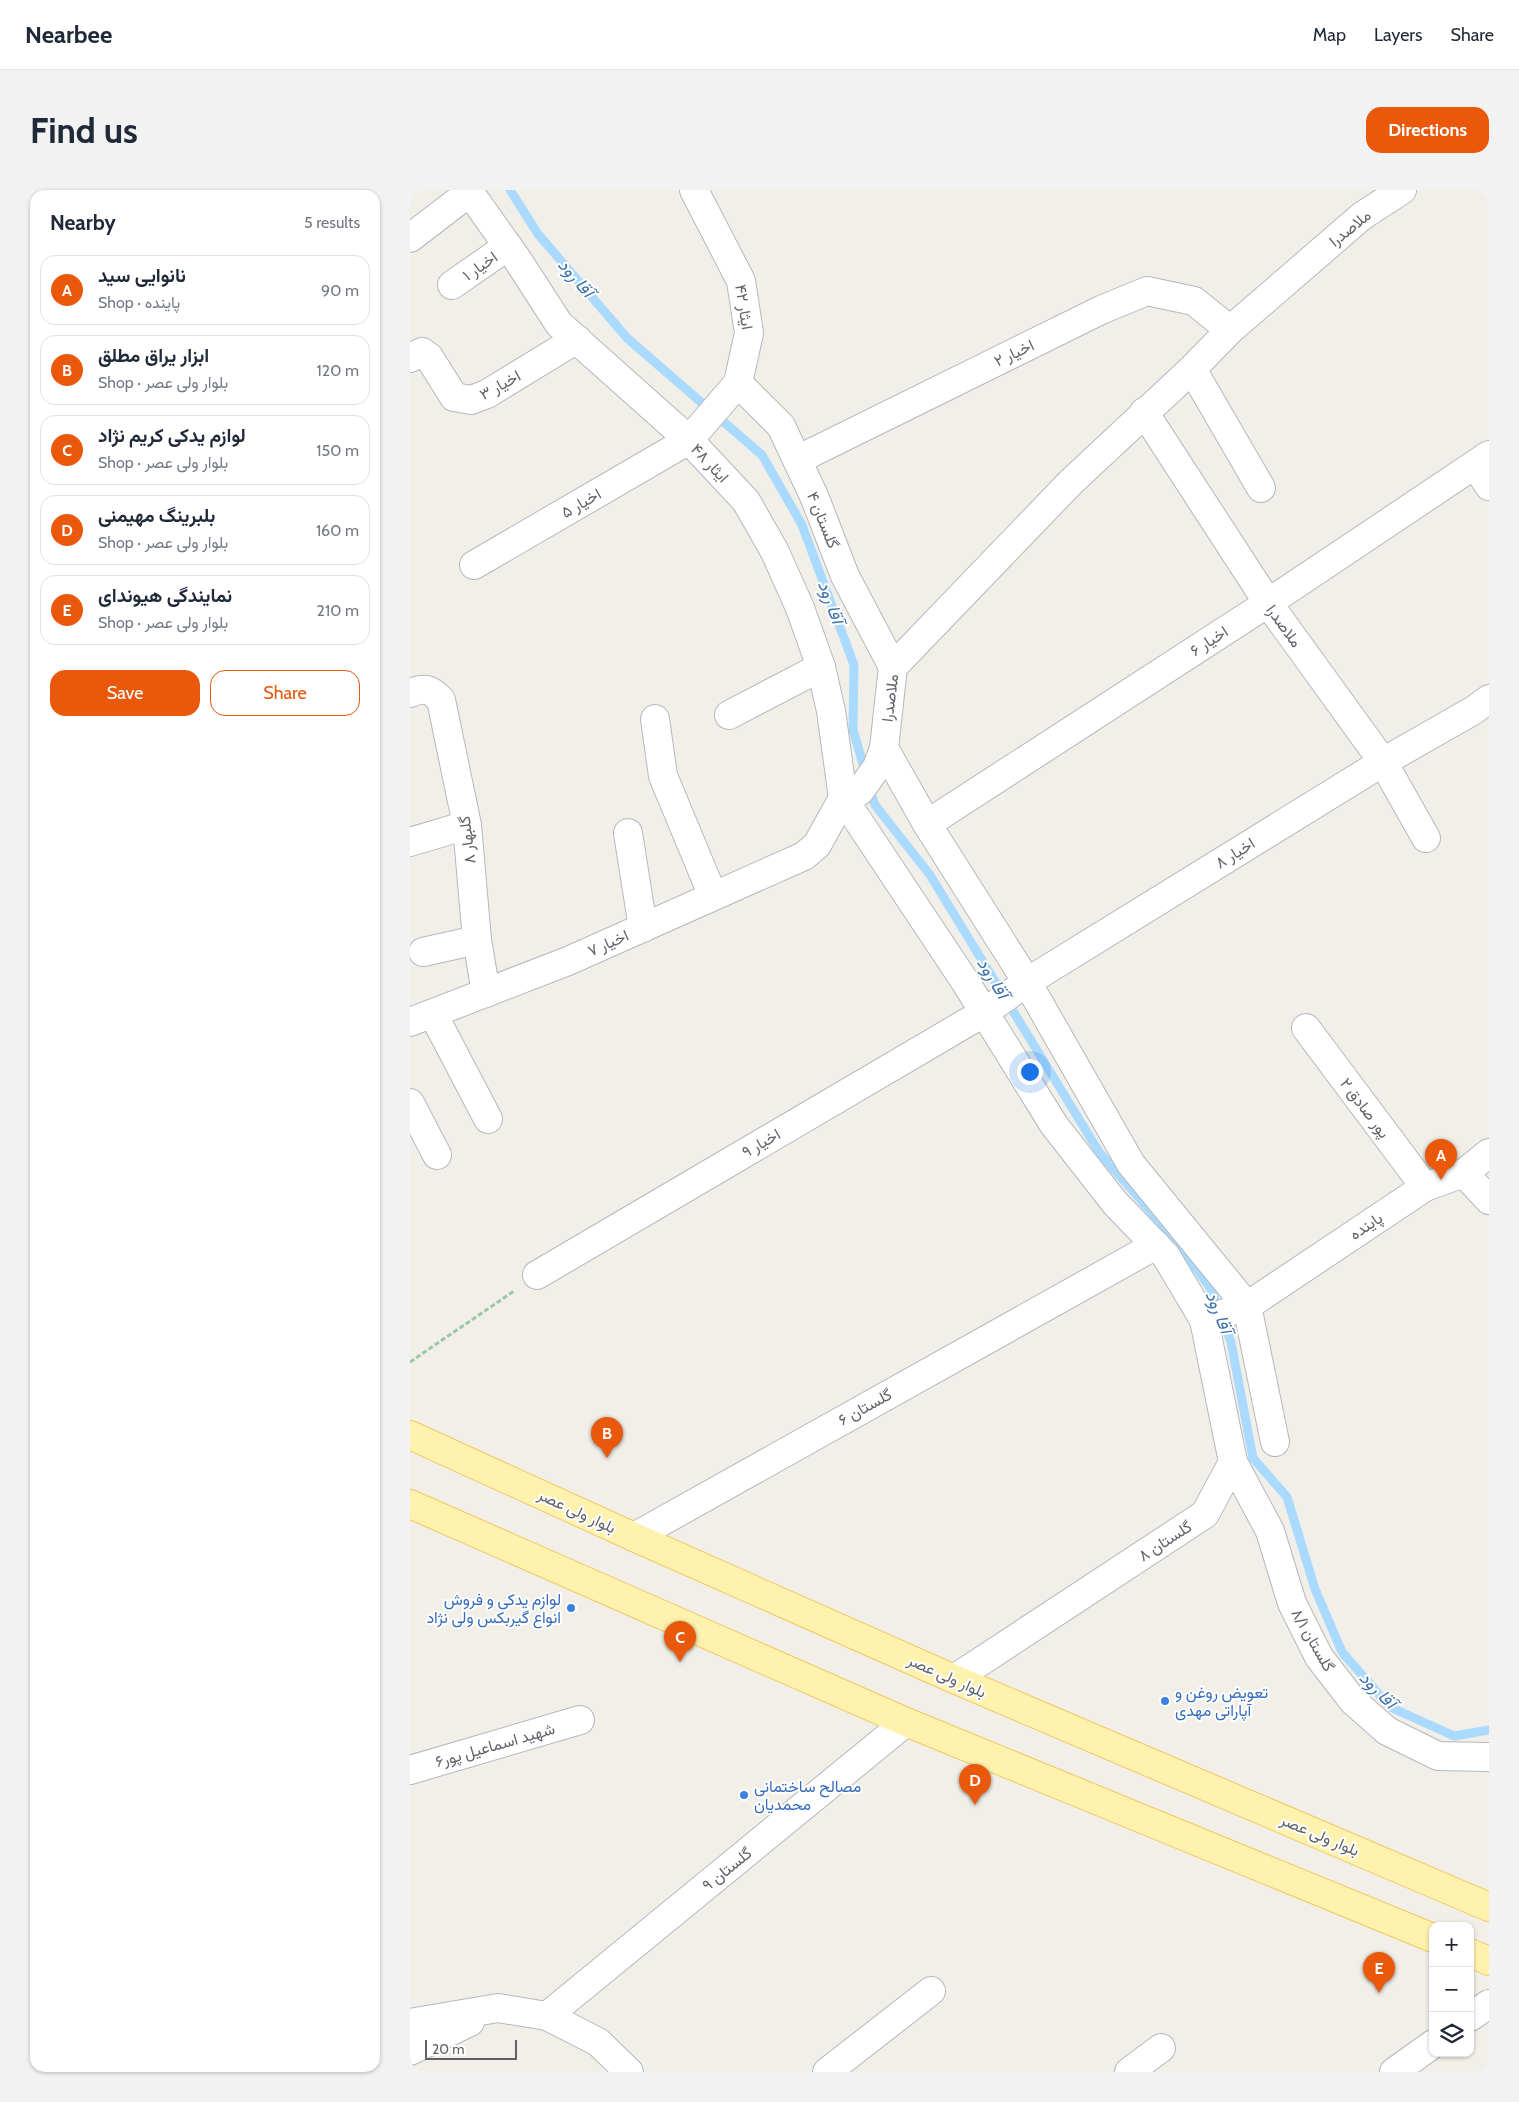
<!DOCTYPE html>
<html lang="en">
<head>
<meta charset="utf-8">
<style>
	body { margin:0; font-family:Cabin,Vazirmatn,sans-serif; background:#f2f2f3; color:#1f2937 }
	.controls { position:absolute; right:15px; bottom:15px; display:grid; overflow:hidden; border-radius:10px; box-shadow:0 1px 4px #0004 }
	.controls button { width:45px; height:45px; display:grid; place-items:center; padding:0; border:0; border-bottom:1px solid #e0e1e3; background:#fff; color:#1f2937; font:25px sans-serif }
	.scale { position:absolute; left:15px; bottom:12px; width:92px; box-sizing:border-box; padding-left:5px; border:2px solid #5f6368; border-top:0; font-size:14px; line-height:18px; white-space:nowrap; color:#5f6368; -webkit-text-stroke:4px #fff; paint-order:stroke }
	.you { position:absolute; left:619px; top:881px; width:18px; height:18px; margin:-12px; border:4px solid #fff; border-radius:50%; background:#1a73e8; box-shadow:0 0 0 8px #1a73e833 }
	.badge { display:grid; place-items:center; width:32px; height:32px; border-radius:50%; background:#ea580c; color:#fff; font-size:16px; font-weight:700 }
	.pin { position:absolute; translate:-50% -41px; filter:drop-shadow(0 1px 2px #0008) }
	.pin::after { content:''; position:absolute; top:26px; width:18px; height:15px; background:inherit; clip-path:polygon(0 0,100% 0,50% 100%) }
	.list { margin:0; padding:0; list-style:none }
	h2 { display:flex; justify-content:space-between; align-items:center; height:65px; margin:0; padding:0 20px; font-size:21px }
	h2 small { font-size:16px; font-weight:400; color:#747a83 }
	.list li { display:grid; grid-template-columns:32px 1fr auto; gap:15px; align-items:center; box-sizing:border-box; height:70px; margin:0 10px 10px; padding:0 10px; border:1px solid #e0e1e3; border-radius:15px }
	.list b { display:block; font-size:19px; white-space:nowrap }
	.list p { margin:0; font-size:16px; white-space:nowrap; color:#747a83 }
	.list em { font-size:16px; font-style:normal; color:#747a83 }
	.actions { display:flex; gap:10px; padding:15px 20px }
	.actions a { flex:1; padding:11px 0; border:1px solid #ea580c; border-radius:15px; text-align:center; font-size:18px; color:#ea580c }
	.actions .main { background:#ea580c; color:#fff }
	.icon { flex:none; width:28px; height:28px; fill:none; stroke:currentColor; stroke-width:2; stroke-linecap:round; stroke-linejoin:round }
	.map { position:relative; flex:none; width:1079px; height:1882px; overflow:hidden; border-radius:15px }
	header { display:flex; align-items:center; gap:30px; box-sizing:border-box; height:70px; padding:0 25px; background:#fff; border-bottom:1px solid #e0e1e3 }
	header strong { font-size:24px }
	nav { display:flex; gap:28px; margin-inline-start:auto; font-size:18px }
	.intro { display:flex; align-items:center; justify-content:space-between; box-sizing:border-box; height:120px; padding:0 30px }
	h1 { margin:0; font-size:35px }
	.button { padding:12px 22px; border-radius:15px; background:#ea580c; color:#fff; font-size:18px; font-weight:700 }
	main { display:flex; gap:30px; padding:0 30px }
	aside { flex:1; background:#fff; border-radius:15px; box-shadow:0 1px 4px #0004 }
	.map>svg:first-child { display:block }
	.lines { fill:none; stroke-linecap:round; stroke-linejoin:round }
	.stream { stroke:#aadaff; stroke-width:9 }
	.minor-casing { stroke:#b5b8bc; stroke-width:30 }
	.tertiary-casing { stroke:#b5b8bc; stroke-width:30 }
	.primary-casing { stroke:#f2c960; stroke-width:30 }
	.path { stroke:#9cc7a9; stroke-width:3; stroke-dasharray:5 2.5; stroke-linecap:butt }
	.minor { stroke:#fff; stroke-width:28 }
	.tertiary { stroke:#fff; stroke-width:28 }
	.primary { stroke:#fff2af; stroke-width:28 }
	.shop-dot { fill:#3f7fe0; stroke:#fff; stroke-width:2 }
	.labels { text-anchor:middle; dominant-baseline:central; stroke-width:4; stroke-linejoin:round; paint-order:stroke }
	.street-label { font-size:16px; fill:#5f6368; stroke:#fff }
	.shop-label { font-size:16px; fill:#366cbe; stroke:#fff; text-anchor:start }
	.water-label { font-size:18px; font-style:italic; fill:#4174aa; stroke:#fff }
</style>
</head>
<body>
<header>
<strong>Nearbee</strong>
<nav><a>Map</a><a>Layers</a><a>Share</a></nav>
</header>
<div class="intro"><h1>Find us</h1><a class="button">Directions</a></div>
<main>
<aside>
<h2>Nearby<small>5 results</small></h2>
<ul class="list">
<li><span class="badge">A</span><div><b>نانوایی سید</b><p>Shop · پاینده</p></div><em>90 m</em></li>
<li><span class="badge">B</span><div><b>ابزار یراق مطلق</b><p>Shop · بلوار ولی عصر</p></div><em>120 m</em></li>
<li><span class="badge">C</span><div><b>لوازم یدکی کریم نژاد</b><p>Shop · بلوار ولی عصر</p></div><em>150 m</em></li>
<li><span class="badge">D</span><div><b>بلبرینگ مهیمنی</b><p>Shop · بلوار ولی عصر</p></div><em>160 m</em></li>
<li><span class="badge">E</span><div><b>نمایندگی هیوندای</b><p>Shop · بلوار ولی عصر</p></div><em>210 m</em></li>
</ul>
<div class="actions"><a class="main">Save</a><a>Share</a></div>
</aside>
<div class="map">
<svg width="1079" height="1882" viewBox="0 0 1079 1882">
	<rect width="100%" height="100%" fill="#f1efe8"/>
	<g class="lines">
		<!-- stream -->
		<g class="stream">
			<polyline points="100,0 128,44 217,148 352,265 392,335 444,475 443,540 456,584"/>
			<polyline points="459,597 465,615 520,685 689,962 764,1048 801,1099 821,1152 843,1268 877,1307 905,1399 932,1462 980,1517 1044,1546 1079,1540"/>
		</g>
		<!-- minor casing -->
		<g class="minor-casing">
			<g id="minor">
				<polyline points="58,0 107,69 149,134 279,250 336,311 365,362 390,418 411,477 421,521 433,608 556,793 644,935 705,1013 756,1066 794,1130 823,1272 795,1324 544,1489"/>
				<polyline points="0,48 60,2"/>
				<polyline points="42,95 98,56"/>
				<polyline points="0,168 12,162 19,167 44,207 61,210 77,204 167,149"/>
				<polyline points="782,179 851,298"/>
				<polyline points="328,193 371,236 404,306 435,386 483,477"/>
				<polyline points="734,222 858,413 973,572 1016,648"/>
				<polyline points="387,270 691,120 737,101 784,111 820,140"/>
				<polyline points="1065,275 1079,296"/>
				<polyline points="64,375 279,250 328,193 339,143 331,91 284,0"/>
				<path d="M0 503C16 497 20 499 31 510L57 635 67 750 76 803"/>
				<polyline points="319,525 411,477"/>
				<polyline points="245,529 253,586 303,706"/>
				<polyline points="474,558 517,634 617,792 721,974 837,1116 865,1252"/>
				<polyline points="433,608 450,601 467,577 474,558 483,477 660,293 782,179 820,140 952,26 992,0"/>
				<polyline points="517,634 858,413 1079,265"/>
				<polyline points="218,643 233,738"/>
				<polyline points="0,652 57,635"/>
				<polyline points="13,762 67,750"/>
				<polyline points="23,824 78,929"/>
				<polyline points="0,832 158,771 394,666 407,655 433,608"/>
				<polyline points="896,838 1015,997"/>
				<polyline points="0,913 27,965"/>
				<polyline points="1054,983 1079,1010"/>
				<polyline points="127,1085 575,822 617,792 973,572 1064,520 1079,509"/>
				<polyline points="794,1130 837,1116 1015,997 1054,983 1079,963"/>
				<polyline points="823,1272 860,1341 882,1413 909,1467 943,1511 977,1541 1028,1566 1079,1567"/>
				<polyline points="224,1347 746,1055"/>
				<polyline points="0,1580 170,1530"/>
				<polyline points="137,1826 496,1532"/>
				<polyline points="1060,1827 1079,1814"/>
				<polyline points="417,1882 521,1801"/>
				<polyline points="719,1882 751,1858"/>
				<polyline points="984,1882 1023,1854"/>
			</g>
		</g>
		<!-- tertiary casing -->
		<g class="tertiary-casing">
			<g id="tertiary">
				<polyline points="0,1833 88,1818 137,1826 188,1852 219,1882"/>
				<polyline points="0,1861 60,1832"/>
			</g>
		</g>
		<!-- primary casing -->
		<g class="primary-casing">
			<g id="primary">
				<polyline points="0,1245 224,1347 544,1489 1079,1717"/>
				<polyline points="0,1314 496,1532 1023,1748"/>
				<polyline points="1060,1763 1079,1771"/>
			</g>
		</g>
		<!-- path -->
		<polyline class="path" points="0,1172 104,1101"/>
		<!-- minor -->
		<use href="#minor" class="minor"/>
		<!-- tertiary -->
		<use href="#tertiary" class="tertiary"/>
		<!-- primary -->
		<use href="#primary" class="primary"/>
	</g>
	<!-- markers -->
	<g class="shop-dot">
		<circle cx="161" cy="1418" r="5"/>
		<circle cx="755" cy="1511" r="5"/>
		<circle cx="334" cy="1605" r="5"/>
	</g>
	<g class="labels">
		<!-- street labels -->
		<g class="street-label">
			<text transform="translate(940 38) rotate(-39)">ملاصدرا</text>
			<text transform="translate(70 76) rotate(-35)">اخیار ۱</text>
			<text transform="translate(334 117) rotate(81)">ایثار ۴۲</text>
			<text transform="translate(604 163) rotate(-26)">اخیار ۲</text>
			<text transform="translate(90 195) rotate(-29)">اخیار ۳</text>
			<text transform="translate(300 273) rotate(47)">ایثار ۴۸</text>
			<text transform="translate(171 313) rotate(-30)">اخیار ۵</text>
			<text transform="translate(413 330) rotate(68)">گلستان ۴</text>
			<text transform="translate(874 436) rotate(54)">ملاصدرا</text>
			<text transform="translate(799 451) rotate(-33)">اخیار ۶</text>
			<text transform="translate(480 508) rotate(-83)">ملاصدرا</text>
			<text transform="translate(57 650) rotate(-97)">گلبهار ۸</text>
			<text transform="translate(825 663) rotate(-32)">اخیار ۸</text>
			<text transform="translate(198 753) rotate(-24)">اخیار ۷</text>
			<text transform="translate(955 918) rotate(53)">پور صادق ۲</text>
			<text transform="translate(351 953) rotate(-30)">اخیار ۹</text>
			<text transform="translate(956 1036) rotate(-34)">پاینده</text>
			<text transform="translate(455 1217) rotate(-29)">گلستان ۶</text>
			<text transform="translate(167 1321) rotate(25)">بلوار ولی عصر</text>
			<text transform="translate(755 1351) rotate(-33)">گلستان ۸</text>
			<text transform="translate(903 1450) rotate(60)">گلستان ۸/۱</text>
			<text transform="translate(537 1486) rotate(24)">بلوار ولی عصر</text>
			<text transform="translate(85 1555) rotate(-16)">شهید اسماعیل پور۶</text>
			<text transform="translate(910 1645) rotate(23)">بلوار ولی عصر</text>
			<text transform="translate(317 1679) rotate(-39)">گلستان ۹</text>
		</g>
		<!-- shop labels -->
		<g class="shop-label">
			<text x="151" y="1409" text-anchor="end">لوازم یدکی و فروش<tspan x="151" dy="18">انواع گیربکس ولی نژاد</tspan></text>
			<text x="765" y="1502">تعویض روغن و<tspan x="765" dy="18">آپاراتی مهدی</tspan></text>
			<text x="344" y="1596">مصالح ساختمانی<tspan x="344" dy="18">محمدیان</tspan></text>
		</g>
		<!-- water labels -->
		<g class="water-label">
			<text transform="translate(166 88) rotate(49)">آقا رود</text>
			<text transform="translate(421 412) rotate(70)">آقا رود</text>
			<text transform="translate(583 788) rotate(59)">آقا رود</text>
			<text transform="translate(809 1122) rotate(68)">آقا رود</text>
			<text transform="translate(968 1500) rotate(45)">آقا رود</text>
		</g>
	</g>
</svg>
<div class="controls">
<button>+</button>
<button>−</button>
<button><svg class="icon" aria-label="layers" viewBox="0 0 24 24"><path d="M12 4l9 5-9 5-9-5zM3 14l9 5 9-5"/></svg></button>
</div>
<div class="scale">20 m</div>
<div class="you"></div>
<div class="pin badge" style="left:1031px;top:990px">A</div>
<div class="pin badge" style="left:197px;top:1268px">B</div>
<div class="pin badge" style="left:270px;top:1472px">C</div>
<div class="pin badge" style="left:565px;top:1615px">D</div>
<div class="pin badge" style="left:969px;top:1803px">E</div>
</div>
</main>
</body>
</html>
